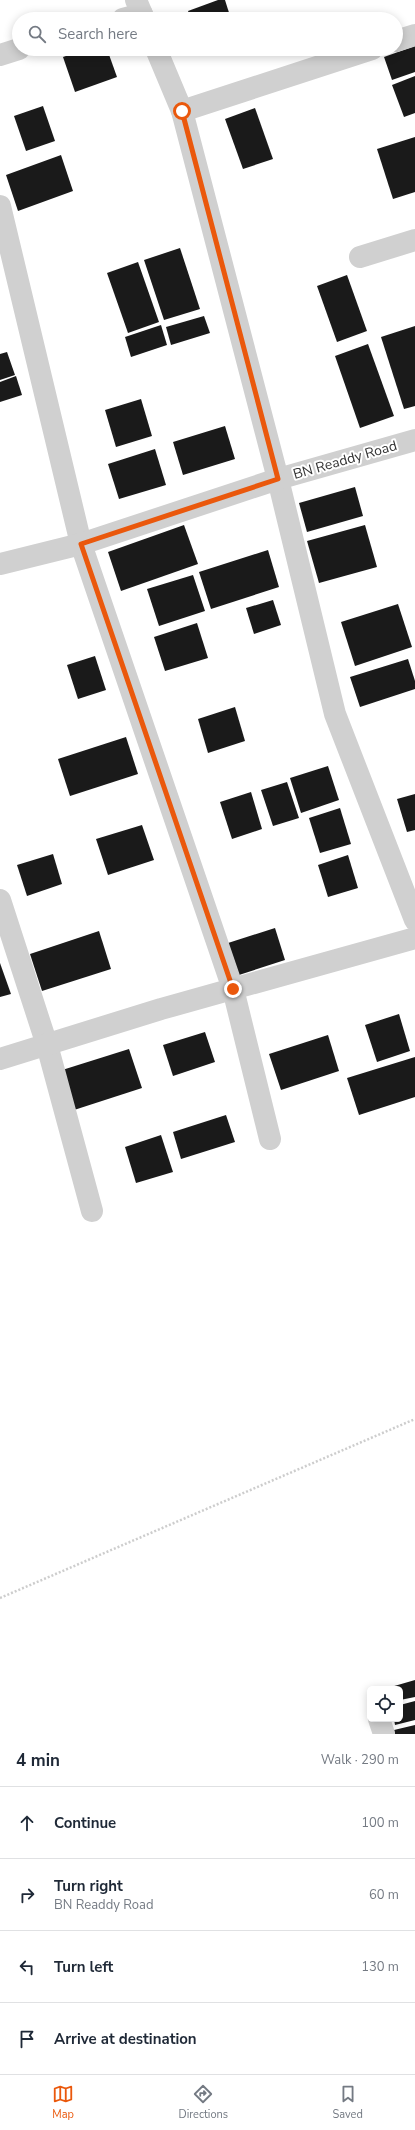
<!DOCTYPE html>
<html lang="en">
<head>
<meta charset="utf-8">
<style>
	body { margin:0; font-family:"Nunito Sans",sans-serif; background:#f2f2f3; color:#1f2937 }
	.controls { position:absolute; right:12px; bottom:12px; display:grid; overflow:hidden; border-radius:6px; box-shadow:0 2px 10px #0003 }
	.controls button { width:36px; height:36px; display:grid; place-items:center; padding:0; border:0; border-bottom:1px solid #e0e1e3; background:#fff; color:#1f2937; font:20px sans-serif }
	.stop { position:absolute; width:12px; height:12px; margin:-9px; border:3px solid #ea580c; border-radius:50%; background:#fff }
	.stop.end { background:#ea580c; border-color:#fff; box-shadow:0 1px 4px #0008 }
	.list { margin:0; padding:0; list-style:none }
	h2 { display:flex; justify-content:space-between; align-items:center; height:52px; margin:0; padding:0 16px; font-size:17px }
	h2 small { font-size:13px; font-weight:400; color:#747a83 }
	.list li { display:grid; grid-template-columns:26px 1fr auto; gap:12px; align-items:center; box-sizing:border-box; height:72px; padding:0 16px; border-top:1px solid #e0e1e3 }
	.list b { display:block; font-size:15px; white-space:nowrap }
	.list p { margin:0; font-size:13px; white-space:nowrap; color:#747a83 }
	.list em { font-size:13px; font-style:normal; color:#747a83 }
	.icon { flex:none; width:22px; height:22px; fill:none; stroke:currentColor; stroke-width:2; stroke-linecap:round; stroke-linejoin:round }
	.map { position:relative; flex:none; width:415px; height:1734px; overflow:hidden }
	.search { position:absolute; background:#fff; box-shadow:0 2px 10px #0003; left:12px; right:12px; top:12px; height:44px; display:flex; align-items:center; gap:10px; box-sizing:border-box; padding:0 14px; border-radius:22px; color:#747a83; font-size:15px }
	.sheet { height:340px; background:#fff }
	nav { display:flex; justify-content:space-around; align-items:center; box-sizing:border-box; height:56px; border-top:1px solid #e0e1e3; background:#fff; font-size:11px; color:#747a83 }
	nav a { display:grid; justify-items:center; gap:2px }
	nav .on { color:#ea580c }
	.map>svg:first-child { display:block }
	.building { fill:#1a1a1a }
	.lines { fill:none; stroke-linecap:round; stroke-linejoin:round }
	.path { stroke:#cdcdcd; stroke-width:2.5; stroke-dasharray:2 2; stroke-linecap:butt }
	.minor { stroke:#d0d0d0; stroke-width:22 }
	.tertiary { stroke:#d0d0d0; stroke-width:22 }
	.route { stroke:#ea580c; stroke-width:5 }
	.labels { text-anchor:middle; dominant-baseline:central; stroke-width:4; stroke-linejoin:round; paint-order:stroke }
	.street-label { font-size:14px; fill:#333; stroke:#fff }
</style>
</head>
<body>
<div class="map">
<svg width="415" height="1734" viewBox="0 0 415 1734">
	<rect width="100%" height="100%" fill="#fff"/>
	<!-- building -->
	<g class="building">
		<polygon points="218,0 225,0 231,19 191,19 188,11"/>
		<polygon points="415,46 415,72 392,80 384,57"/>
		<polygon points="86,49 107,49 117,77 75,92 63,57"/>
		<polygon points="201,49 220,49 204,55"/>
		<polygon points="415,76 415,113 404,117 392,85"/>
		<polygon points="43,106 55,141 26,151 14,116"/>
		<polygon points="255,108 273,159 243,169 225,119"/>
		<polygon points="415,137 415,192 393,199 377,149"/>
		<polygon points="61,155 73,191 18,211 6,175"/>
		<polygon points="180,248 200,309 164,320 144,260"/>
		<polygon points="138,262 159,322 128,333 107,273"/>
		<polygon points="347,275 367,331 337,342 317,286"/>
		<polygon points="204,316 210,333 171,345 166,327"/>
		<polygon points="161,325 167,345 131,357 125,337"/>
		<polygon points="415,326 415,406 404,409 381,337"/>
		<polygon points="368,344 394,416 360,428 335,356"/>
		<polygon points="7,352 15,375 0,380 0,354"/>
		<polygon points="16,376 22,395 0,402 0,382"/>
		<polygon points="141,399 152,436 116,447 105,410"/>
		<polygon points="225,426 235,459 183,475 173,442"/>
		<polygon points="155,449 166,485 119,499 108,464"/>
		<polygon points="355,487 363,516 307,532 299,503"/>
		<polygon points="184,525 198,564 121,591 108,552"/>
		<polygon points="365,525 377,567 319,583 307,541"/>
		<polygon points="268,550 279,587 211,609 199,572"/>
		<polygon points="193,575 205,611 159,626 147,589"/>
		<polygon points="273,600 281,625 254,634 246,608"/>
		<polygon points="398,604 412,647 355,666 341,622"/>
		<polygon points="197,623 208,658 165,671 154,637"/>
		<polygon points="95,656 106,690 78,699 67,665"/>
		<polygon points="408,659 415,681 415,689 360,707 350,677"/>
		<polygon points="235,707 245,741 208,753 198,719"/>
		<polygon points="126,737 138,774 70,796 58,759"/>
		<polygon points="328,766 339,800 301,813 290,778"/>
		<polygon points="287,782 299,818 273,826 261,790"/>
		<polygon points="251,792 262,829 232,839 220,802"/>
		<polygon points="415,794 415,830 407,832 397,799"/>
		<polygon points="340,808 351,844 320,853 309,818"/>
		<polygon points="142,825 154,860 108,875 96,839"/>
		<polygon points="53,854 62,884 27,896 17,865"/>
		<polygon points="348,855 358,888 328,897 318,865"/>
		<polygon points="275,928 285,960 239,975 228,943"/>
		<polygon points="99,931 111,969 42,991 30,954"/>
		<polygon points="0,963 11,994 0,997"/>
		<polygon points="399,1014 410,1051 377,1062 365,1025"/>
		<polygon points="205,1032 215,1062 173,1076 163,1045"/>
		<polygon points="328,1035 339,1071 281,1090 269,1054"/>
		<polygon points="129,1049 142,1088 71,1111 59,1071"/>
		<polygon points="415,1057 415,1097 359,1115 347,1078"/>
		<polygon points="226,1115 235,1142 181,1159 173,1132"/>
		<polygon points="161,1135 173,1172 136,1183 125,1147"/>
		<polygon points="415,1680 415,1697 400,1700 400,1689 384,1689"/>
		<polygon points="415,1701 415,1720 395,1725 394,1719 400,1719 400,1705"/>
		<polygon points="415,1725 415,1734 395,1734 394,1730"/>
	</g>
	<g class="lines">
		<!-- path -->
		<polyline class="path" points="0,1598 415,1419"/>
		<!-- minor -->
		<g class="minor">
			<polyline points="136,0 144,19"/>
			<polyline points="123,19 142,14"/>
			<polyline points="396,41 415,35"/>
			<polyline points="156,49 182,111 278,479 335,714 415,920"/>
			<polyline points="0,55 19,49"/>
			<polyline points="182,111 372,49"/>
			<polyline points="0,206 81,544 233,989 270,1139"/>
			<polyline points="360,257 415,240"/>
			<polyline points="0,900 47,1045 92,1211"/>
			<polyline points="0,1059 161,1009 415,938"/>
			<polyline points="379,1719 384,1734"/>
		</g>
		<!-- tertiary -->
		<polyline class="tertiary" points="0,564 81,544 278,479 415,440"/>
	</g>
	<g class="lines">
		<!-- route -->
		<polyline class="route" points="182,111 278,479 81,544 233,989"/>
	</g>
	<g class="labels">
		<!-- street labels -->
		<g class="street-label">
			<text transform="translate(345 460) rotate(-16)">BN Readdy Road</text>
		</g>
	</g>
</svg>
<div class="controls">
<button><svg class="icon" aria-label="locate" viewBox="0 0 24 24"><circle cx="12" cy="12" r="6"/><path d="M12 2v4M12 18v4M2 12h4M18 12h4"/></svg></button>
</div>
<div class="stop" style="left:182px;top:111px"></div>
<div class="stop end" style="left:233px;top:989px"></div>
<div class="search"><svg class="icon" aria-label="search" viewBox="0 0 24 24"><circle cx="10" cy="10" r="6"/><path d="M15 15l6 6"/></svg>Search here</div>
</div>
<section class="sheet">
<h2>4 min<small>Walk · 290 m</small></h2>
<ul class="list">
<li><svg class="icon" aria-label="ahead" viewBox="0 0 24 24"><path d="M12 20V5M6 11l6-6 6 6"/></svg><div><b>Continue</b></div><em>100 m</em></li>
<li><svg class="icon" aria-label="right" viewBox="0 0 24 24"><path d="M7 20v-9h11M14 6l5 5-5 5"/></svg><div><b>Turn right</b><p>BN Readdy Road</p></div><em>60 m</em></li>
<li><svg class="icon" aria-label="left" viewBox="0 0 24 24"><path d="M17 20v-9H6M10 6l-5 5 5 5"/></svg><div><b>Turn left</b></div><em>130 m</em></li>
<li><svg class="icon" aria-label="arrive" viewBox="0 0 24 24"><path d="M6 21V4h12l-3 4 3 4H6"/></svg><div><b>Arrive at destination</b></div></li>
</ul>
</section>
<nav>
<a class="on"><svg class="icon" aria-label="map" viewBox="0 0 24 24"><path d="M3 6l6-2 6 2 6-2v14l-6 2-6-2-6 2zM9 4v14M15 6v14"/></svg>Map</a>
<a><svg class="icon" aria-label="directions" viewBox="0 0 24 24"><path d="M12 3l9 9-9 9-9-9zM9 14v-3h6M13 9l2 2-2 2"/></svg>Directions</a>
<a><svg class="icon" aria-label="saved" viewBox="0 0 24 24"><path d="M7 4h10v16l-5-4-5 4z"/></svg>Saved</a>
</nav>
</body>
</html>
